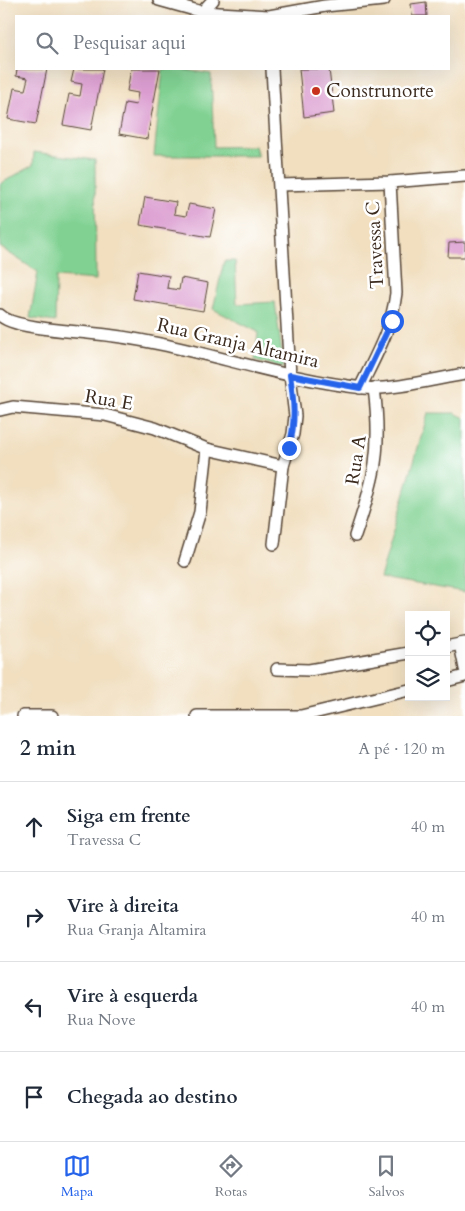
<!DOCTYPE html>
<html lang="pt">
<head>
<meta charset="utf-8">
<style>
	body { margin:0; font-family:Cardo,serif; background:#f2f2f3; color:#1f2937 }
	.controls { position:absolute; right:15px; bottom:15px; display:grid; overflow:hidden; border-radius:0px; box-shadow:0 5px 20px #0002 }
	.controls button { width:45px; height:45px; display:grid; place-items:center; padding:0; border:0; border-bottom:1px solid #e0e1e3; background:#fff; color:#1f2937; font:25px sans-serif }
	.stop { position:absolute; width:15px; height:15px; margin:-11px; border:4px solid #2563eb; border-radius:50%; background:#fff }
	.stop.end { background:#2563eb; border-color:#fff; box-shadow:0 1px 5px #0008 }
	.list { margin:0; padding:0; list-style:none }
	h2 { display:flex; justify-content:space-between; align-items:center; height:65px; margin:0; padding:0 20px; font-size:21px }
	h2 small { font-size:16px; font-weight:400; color:#747a83 }
	.list li { display:grid; grid-template-columns:32px 1fr auto; gap:15px; align-items:center; box-sizing:border-box; height:90px; padding:0 20px; border-top:1px solid #e0e1e3 }
	.list b { display:block; font-size:19px; white-space:nowrap }
	.list p { margin:0; font-size:16px; white-space:nowrap; color:#747a83 }
	.list em { font-size:16px; font-style:normal; color:#747a83 }
	.icon { flex:none; width:28px; height:28px; fill:none; stroke:currentColor; stroke-width:2; stroke-linecap:round; stroke-linejoin:round }
	.map { position:relative; flex:none; width:465px; height:716px; overflow:hidden }
	.search { position:absolute; background:#fff; box-shadow:0 5px 20px #0002; left:15px; right:15px; top:15px; height:55px; display:flex; align-items:center; gap:12px; box-sizing:border-box; padding:0 18px; border-radius:0px; color:#747a83; font-size:19px }
	.sheet { height:425px; background:#fff }
	nav { display:flex; justify-content:space-around; align-items:center; box-sizing:border-box; height:70px; border-top:1px solid #e0e1e3; background:#fff; font-size:14px; color:#747a83 }
	nav a { display:grid; justify-items:center; gap:2px }
	nav .on { color:#2563eb }
	.map>svg:first-child { display:block }
	.green { fill:#80d192; stroke:#5e7e58 }
	.building { fill:#db9dd0 }
	.lines { fill:none; stroke-linecap:round; stroke-linejoin:round }
	.minor-casing { stroke:#564536; stroke-width:14 }
	.minor { stroke:#fff; stroke-width:11 }
	.route { stroke:#2563eb; stroke-width:6 }
	.poi-dot { fill:#c8321e; stroke:#fff; stroke-width:2 }
	.labels { text-anchor:middle; dominant-baseline:central; stroke-width:5; stroke-linejoin:round; paint-order:stroke }
	.poi-label { font-size:19px; fill:#3b2a1e; stroke:#fff; text-anchor:start }
	.street-label { font-size:19px; fill:#3b2a1e; stroke:#fff }
</style>
</head>
<body>
<div class="map">
<svg width="465" height="716" viewBox="0 0 465 716">
	<rect width="100%" height="100%" fill="#fff"/>
	<filter id="ink" filterUnits="userSpaceOnUse"><feTurbulence type="fractalNoise" baseFrequency=".02" numOctaves="2"/><feDisplacementMap in="SourceGraphic" scale="10" xChannelSelector="R" yChannelSelector="G"/><feConvolveMatrix kernelMatrix="1 2 1 2 8 2 1 2 1" color-interpolation-filters="sRGB"/></filter>
	<filter id="wash" filterUnits="userSpaceOnUse"><feTurbulence type="fractalNoise" baseFrequency=".0096" numOctaves="4" result="noise"/><feDisplacementMap in="SourceGraphic" scale="20" xChannelSelector="R" yChannelSelector="G"/><feGaussianBlur stdDeviation="1.12" result="paint"/><feColorMatrix in="noise" values="0 0 0 0 0 0 0 0 0 0 0 0 0 0 0 0 0 1.4 0 .05"/><feComposite in="paint" operator="in"/></filter>
	<g filter="url(#wash)">
		<rect width="100%" height="100%" fill="#f1dfc0"/>
		<!-- green -->
		<g class="green">
			<polygon points="163,69 180,69 211,74 214,147 255,146 258,156 154,156"/>
			<polygon points="34,152 95,160 96,280 56,277 55,322 30,318 38,272 0,247 0,184 33,165"/>
			<polygon points="224,261 235,261 237,304 275,302 284,368 255,360 258,332 213,309"/>
			<polygon points="428,413 455,413 465,418 465,592 380,578"/>
		</g>
		<g id="blocks">
			<!-- building -->
			<g class="building">
				<polygon points="426,2 427,16 412,16 411,4"/>
				<polygon points="17,69 47,69 36,124 8,119 14,88 25,90 28,78 16,76"/>
				<polygon points="74,69 103,69 91,130 63,125 69,94 80,96 82,84 71,82"/>
				<polygon points="131,69 160,69 147,139 119,134 125,103 136,105 138,93 127,91"/>
				<polygon points="299,69 329,69 334,113 304,117"/>
				<polygon points="145,197 176,202 174,214 186,216 189,204 216,209 210,237 140,225"/>
				<polygon points="465,242 465,257 448,257 449,243"/>
				<polygon points="138,271 169,276 167,288 179,290 181,278 208,283 203,311 133,299"/>
			</g>
		</g>
	</g>
	<g filter="url(#ink)">
		<use href="#blocks" fill-opacity="0" stroke="#564536" stroke-width="1"/>
		<g class="lines">
			<!-- minor casing -->
			<g class="minor-casing">
				<g id="minor">
					<polyline points="159,0 202,12 269,16 325,6 384,0"/>
					<polyline points="202,12 213,0"/>
					<polyline points="272,69 290,375 295,416 293,434 283,466 274,544"/>
					<polyline points="280,185 390,182 465,176"/>
					<path d="M0 315C12 328 69 331 88 333 183 341 270 378 364 388 388 391 439 378 465 374"/>
					<path d="M360 388C375 357 392 328 396 293L390 182"/>
					<polyline points="0,410 13,407 105,415 155,428 207,449 283,466"/>
					<path d="M355 536C375 477 382 451 374 388"/>
					<polyline points="185,561 200,512 207,449"/>
					<polyline points="465,643 460,644 465,669"/>
					<polyline points="446,647 460,644"/>
					<polyline points="277,669 309,670 409,653"/>
					<polyline points="446,681 465,676"/>
					<polyline points="23,716 52,716"/>
					<polyline points="197,716 301,716 409,690"/>
				</g>
			</g>
			<!-- minor -->
			<use href="#minor" class="minor"/>
		</g>
	</g>
	<g class="lines" filter="url(#ink)">
		<!-- route -->
		<path class="route" d="M289 448C296 422 294 401 290 375L360 388 392 321"/>
	</g>
	<!-- markers -->
	<circle class="poi-dot" cx="316" cy="91" r="5"/>
	<g class="labels">
		<!-- poi labels -->
		<g class="poi-label">
			<text x="326" y="91">Construnorte</text>
		</g>
		<!-- street labels -->
		<g class="street-label">
			<text transform="translate(375 245) rotate(-93)">Travessa C</text>
			<text transform="translate(238 343) rotate(13)">Rua Granja Altamira</text>
			<text transform="translate(109 400) rotate(10)">Rua E</text>
			<text transform="translate(356 460) rotate(-81)">Rua A</text>
		</g>
	</g>
</svg>
<div class="controls">
<button><svg class="icon" aria-label="locate" viewBox="0 0 24 24"><circle cx="12" cy="12" r="6"/><path d="M12 2v4M12 18v4M2 12h4M18 12h4"/></svg></button>
<button><svg class="icon" aria-label="layers" viewBox="0 0 24 24"><path d="M12 4l9 5-9 5-9-5zM3 14l9 5 9-5"/></svg></button>
</div>
<div class="stop" style="left:392px;top:321px"></div>
<div class="stop end" style="left:289px;top:448px"></div>
<div class="search"><svg class="icon" aria-label="search" viewBox="0 0 24 24"><circle cx="10" cy="10" r="6"/><path d="M15 15l6 6"/></svg>Pesquisar aqui</div>
</div>
<section class="sheet">
<h2>2 min<small>A pé · 120 m</small></h2>
<ul class="list">
<li><svg class="icon" aria-label="ahead" viewBox="0 0 24 24"><path d="M12 20V5M6 11l6-6 6 6"/></svg><div><b>Siga em frente</b><p>Travessa C</p></div><em>40 m</em></li>
<li><svg class="icon" aria-label="right" viewBox="0 0 24 24"><path d="M7 20v-9h11M14 6l5 5-5 5"/></svg><div><b>Vire à direita</b><p>Rua Granja Altamira</p></div><em>40 m</em></li>
<li><svg class="icon" aria-label="left" viewBox="0 0 24 24"><path d="M17 20v-9H6M10 6l-5 5 5 5"/></svg><div><b>Vire à esquerda</b><p>Rua Nove</p></div><em>40 m</em></li>
<li><svg class="icon" aria-label="arrive" viewBox="0 0 24 24"><path d="M6 21V4h12l-3 4 3 4H6"/></svg><div><b>Chegada ao destino</b></div></li>
</ul>
</section>
<nav>
<a class="on"><svg class="icon" aria-label="map" viewBox="0 0 24 24"><path d="M3 6l6-2 6 2 6-2v14l-6 2-6-2-6 2zM9 4v14M15 6v14"/></svg>Mapa</a>
<a><svg class="icon" aria-label="directions" viewBox="0 0 24 24"><path d="M12 3l9 9-9 9-9-9zM9 14v-3h6M13 9l2 2-2 2"/></svg>Rotas</a>
<a><svg class="icon" aria-label="saved" viewBox="0 0 24 24"><path d="M7 4h10v16l-5-4-5 4z"/></svg>Salvos</a>
</nav>
</body>
</html>
